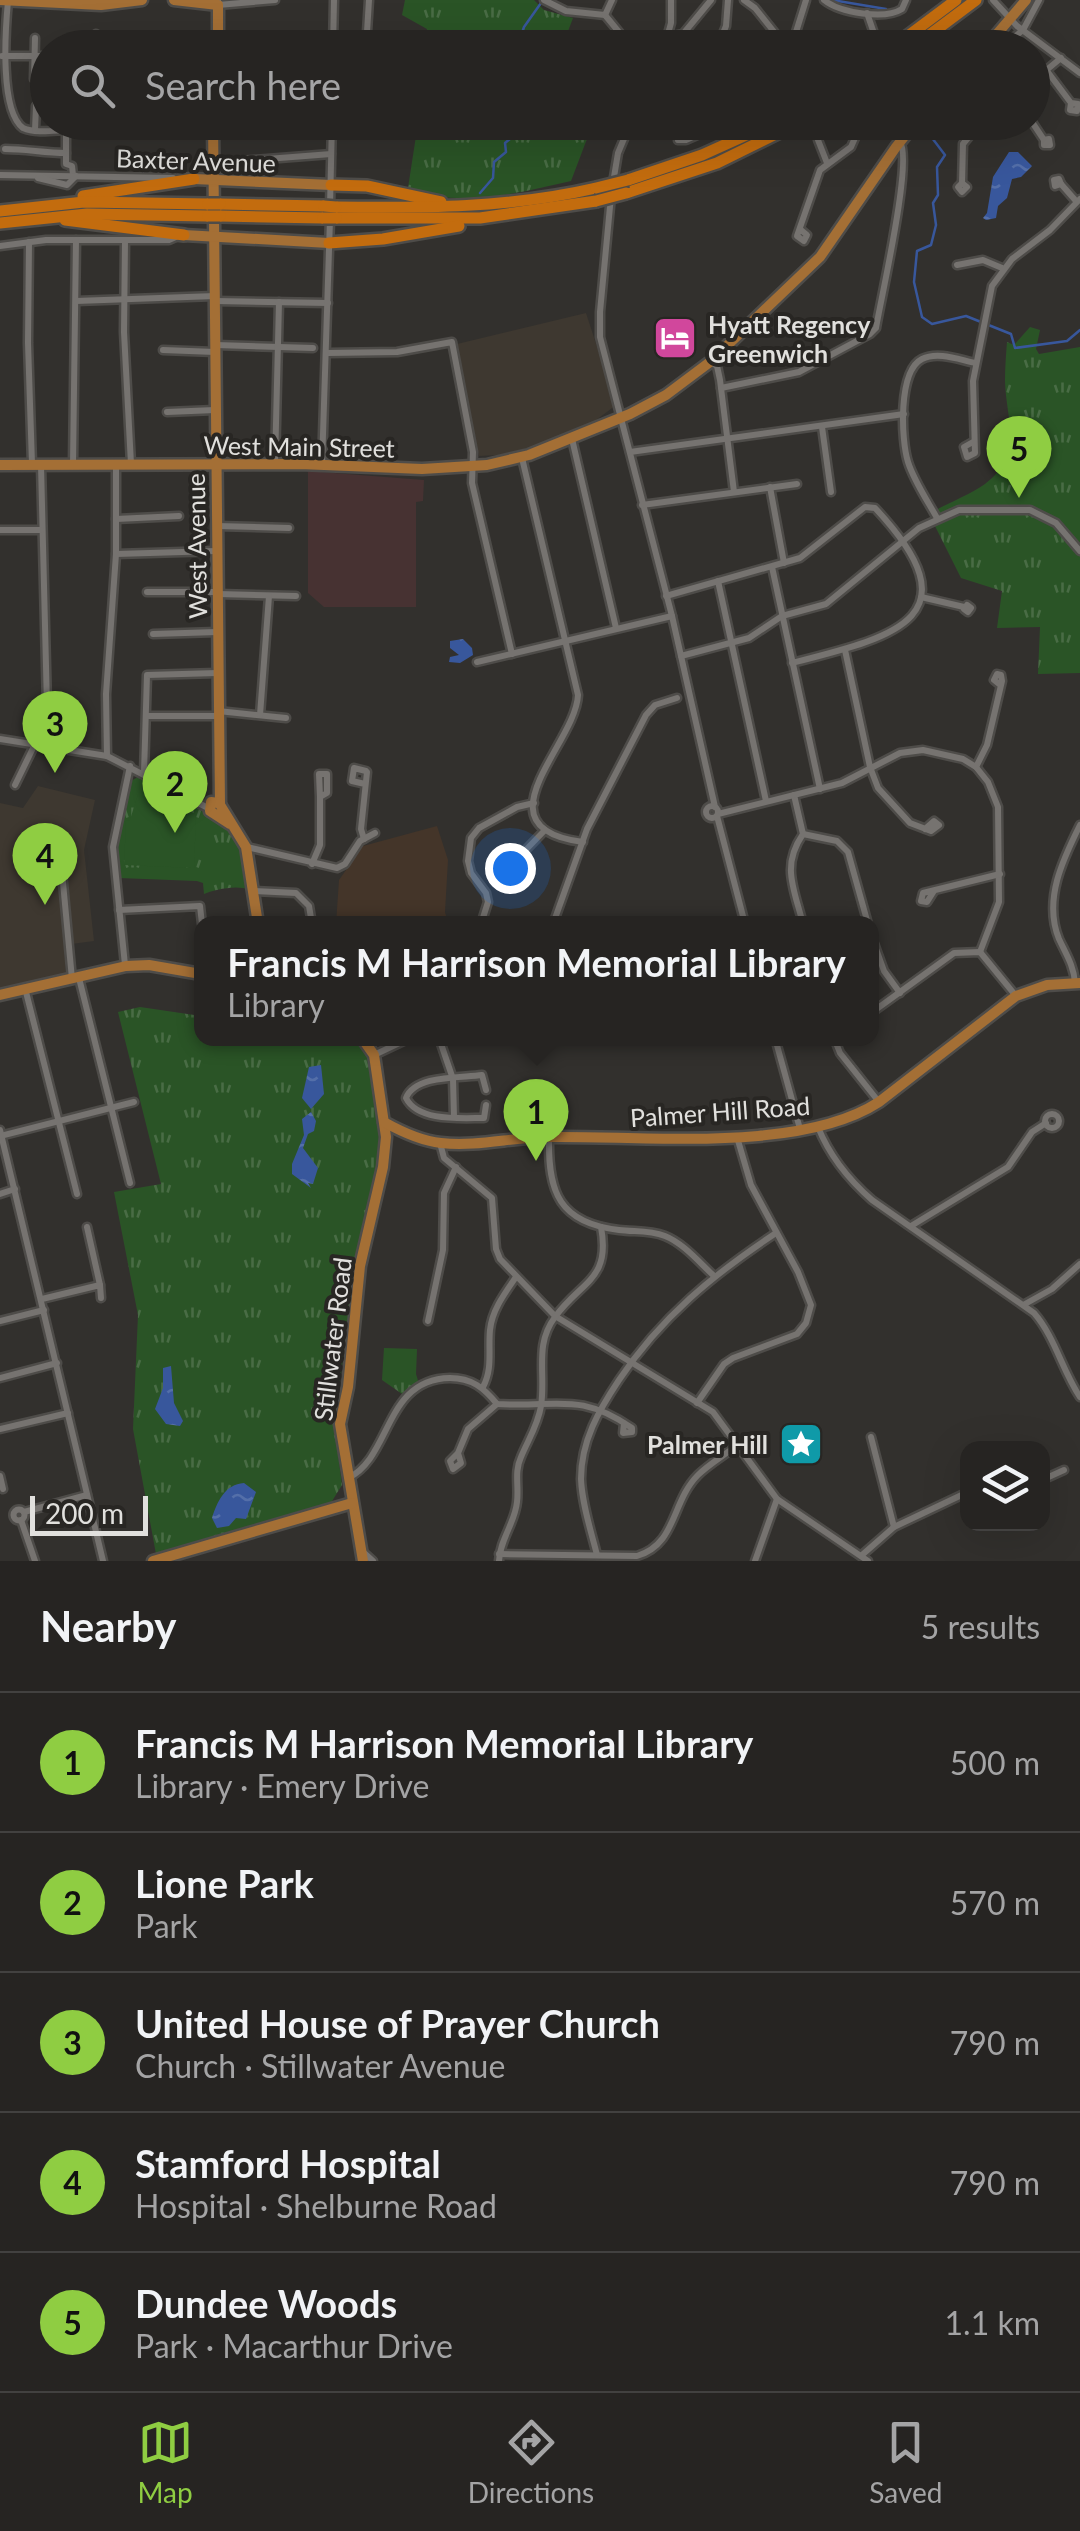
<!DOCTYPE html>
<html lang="en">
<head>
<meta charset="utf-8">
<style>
	body { margin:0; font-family:Lato,sans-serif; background:#2e2c2a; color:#f1f3f6 }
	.controls { position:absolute; right:30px; bottom:30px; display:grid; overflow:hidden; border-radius:20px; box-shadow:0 10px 40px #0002 }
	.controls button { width:90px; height:90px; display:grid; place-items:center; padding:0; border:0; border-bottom:2px solid #424140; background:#262422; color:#f1f3f6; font:50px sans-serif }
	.scale { position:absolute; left:30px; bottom:25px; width:118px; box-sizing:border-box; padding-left:10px; border:5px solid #e1e0dd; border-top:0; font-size:28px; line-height:35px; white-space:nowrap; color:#e1e0dd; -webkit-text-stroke:8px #282623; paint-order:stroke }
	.you { position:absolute; left:510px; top:868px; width:35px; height:35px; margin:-25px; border:8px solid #fff; border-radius:50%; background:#1a73e8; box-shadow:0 0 0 15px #1a73e833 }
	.badge { display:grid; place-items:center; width:65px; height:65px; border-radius:50%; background:#8fcd42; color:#111; font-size:32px; font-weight:700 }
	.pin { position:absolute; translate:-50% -82px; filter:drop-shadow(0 2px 5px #0008) }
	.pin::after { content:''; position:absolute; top:52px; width:35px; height:30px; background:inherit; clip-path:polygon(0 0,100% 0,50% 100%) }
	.popup { position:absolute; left:194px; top:916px; width:685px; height:130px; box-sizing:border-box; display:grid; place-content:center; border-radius:20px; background:#262422; filter:drop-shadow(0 2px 8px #0005); font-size:32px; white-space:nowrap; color:#a4a4a5 }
	.popup b { font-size:38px; color:#f1f3f6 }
	.popup::after { content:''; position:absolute; left:50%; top:100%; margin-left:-20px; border:20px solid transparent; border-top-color:#262422 }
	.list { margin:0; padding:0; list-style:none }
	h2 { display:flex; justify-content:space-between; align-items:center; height:130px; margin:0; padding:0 40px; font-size:42px }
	h2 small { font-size:32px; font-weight:400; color:#a4a4a5 }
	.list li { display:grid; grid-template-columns:65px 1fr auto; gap:30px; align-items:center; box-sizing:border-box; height:140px; padding:0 40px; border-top:2px solid #424140 }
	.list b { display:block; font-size:38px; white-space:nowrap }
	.list p { margin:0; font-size:32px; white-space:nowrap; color:#a4a4a5 }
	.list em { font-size:32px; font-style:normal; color:#a4a4a5 }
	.icon { flex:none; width:55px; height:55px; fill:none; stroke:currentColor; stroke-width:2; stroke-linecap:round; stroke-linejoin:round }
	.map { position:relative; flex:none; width:1080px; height:1561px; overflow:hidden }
	.search { position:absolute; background:#262422; box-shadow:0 10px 40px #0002; left:30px; right:30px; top:30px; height:110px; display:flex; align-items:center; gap:25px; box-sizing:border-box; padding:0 35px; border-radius:55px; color:#a4a4a5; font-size:38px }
	.sheet { height:830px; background:#262422 }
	nav { display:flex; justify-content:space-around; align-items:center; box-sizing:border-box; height:140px; border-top:2px solid #424140; background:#262422; font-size:28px; color:#a4a4a5 }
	nav a { display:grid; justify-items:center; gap:5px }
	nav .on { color:#8fcd42 }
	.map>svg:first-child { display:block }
	.built { fill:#3e3830 }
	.industrial { fill:#473232 }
	.education { fill:#443529 }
	.grass { fill:url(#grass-tufts) }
	.pitch { fill:#2a5426 }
	.water { fill:url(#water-ripples) }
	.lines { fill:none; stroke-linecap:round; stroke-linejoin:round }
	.stream { stroke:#38579c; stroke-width:2.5 }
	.minor-casing { stroke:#4e4c49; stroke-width:11 }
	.major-casing { stroke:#4e4c49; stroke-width:15 }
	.highway-casing { stroke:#4e4c49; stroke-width:16 }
	.minor { stroke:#767370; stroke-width:6 }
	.major { stroke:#a46f35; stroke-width:10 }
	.highway { stroke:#c36c0e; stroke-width:11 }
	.highway-bridge-casing { stroke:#4e4c49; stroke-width:16; stroke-linecap:butt }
	.highway-bridge { stroke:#c36c0e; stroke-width:11 }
	.labels { text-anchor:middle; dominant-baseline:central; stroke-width:8; stroke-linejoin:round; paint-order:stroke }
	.street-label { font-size:25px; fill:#e1e0dd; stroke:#282623 }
	.poi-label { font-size:25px; font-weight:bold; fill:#e1e0dd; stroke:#282623; text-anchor:start }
</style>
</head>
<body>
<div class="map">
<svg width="1080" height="1561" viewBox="0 0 1080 1561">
	<defs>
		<pattern id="grass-tufts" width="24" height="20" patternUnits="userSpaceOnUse" patternTransform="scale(2.5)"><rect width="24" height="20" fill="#2a5426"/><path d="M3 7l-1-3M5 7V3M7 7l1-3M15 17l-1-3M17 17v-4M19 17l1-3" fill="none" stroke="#496c45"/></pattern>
		<pattern id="water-ripples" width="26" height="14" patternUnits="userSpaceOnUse" patternTransform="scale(2.5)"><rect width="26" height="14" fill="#38579c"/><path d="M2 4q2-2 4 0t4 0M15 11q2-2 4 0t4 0" fill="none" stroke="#546fa9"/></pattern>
	</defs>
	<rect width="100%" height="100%" fill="#32302d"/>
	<!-- built -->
	<g class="built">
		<polygon points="586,313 616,405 591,424 539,445 499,455 479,456 457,344"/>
		<polygon points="38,786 95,800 84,850 94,941 64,945 66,976 0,990 0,803 23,808"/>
	</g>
	<!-- industrial -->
	<polygon class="industrial" points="308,471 424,480 423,501 416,502 416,607 324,607 308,593"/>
	<!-- education -->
	<polygon class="education" points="437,826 448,860 445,912 448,923 336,924 339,880 363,846"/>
	<!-- grass -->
	<g class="grass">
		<polygon points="405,0 534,0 544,10 573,18 562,47 426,47 427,29 402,15"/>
		<path d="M418 123H593L571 181C518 193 460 209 408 188Z"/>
		<path d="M1030 327 1040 330 1036 349 1039 354 1080 347V673L1038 674 1040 627 997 628 1002 591 961 578 929 514C947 503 968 496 985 484 1025 454 1006 421 1005 381 1005 368 1006 355 1007 342L1014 345Z"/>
		<path d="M138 777C167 791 231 818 242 850 246 862 246 877 249 890 238 884 213 890 204 894L203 883 197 881 119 878 116 845 131 781Z"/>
		<polygon points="140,1007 201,1016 201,1038 347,1039 356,1042 370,1060 382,1155 356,1266 334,1423 342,1485 329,1506 156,1554 133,1429 138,1315 114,1192 161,1184 118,1012"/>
		<polygon points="384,1348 417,1349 416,1374 419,1384 405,1396 382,1380"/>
	</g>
	<!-- pitch -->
	<polygon class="pitch" points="145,792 196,814 194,868 124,865 126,821 130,820 138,794"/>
	<!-- water -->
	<g class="water">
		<polygon points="1009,152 1018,152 1032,166 1021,177 1012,179 1007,198 998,206 996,218 986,220 983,218 987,213 993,177"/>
		<polygon points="463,639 472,648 473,655 460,663 449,662 450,657 459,655 450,648 450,641"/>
		<polygon points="321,1065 324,1094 311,1109 302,1098 309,1067"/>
		<polygon points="311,1112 316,1121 314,1131 308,1134 303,1148 318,1168 313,1184 308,1183 311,1188 292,1174 292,1164 304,1135 302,1119"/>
		<polygon points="171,1366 174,1403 183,1421 180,1426 166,1424 155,1409 163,1388 163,1368"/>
		<path d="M244 1483 256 1492 246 1519 236 1518 229 1526 217 1528 212 1518C217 1502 225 1484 244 1483Z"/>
	</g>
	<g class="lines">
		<!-- stream -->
		<g class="stream">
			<polyline points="832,0 886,9"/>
			<polyline points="517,48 524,27 541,3"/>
			<polyline points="926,130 945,155 937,167 938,195 933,203 936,225 931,245 917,251 914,282 922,317 932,324 966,316 1011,334 1015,348 1067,341 1080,330"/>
			<polyline points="480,193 493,178 494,162 506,152 505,143 511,138 513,122"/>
		</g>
		<!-- minor casing -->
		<g class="minor-casing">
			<g id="minor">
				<polyline points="218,0 218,5 275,0"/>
				<polyline points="544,0 566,11 605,15"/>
				<polyline points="744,0 755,8 787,48"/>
				<path d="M824 0C840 13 885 20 902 9L906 0"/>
				<polyline points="993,0 1017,26 1080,73"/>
				<path d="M8 1C5 33 0 111 23 128 37 134 56 130 71 130 88 130 110 134 124 122"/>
				<polyline points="867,13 879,48"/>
				<polyline points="605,15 623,37 639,43 683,34 711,0"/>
				<polyline points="605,15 612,0"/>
				<polyline points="96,34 98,48"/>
				<polyline points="333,48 334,0"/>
				<polyline points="366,48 369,0"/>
				<polyline points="664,48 671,23 671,0"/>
				<polyline points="717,48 726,26 728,0"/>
				<polyline points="791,48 806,0"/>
				<polyline points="953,48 956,38"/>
				<polyline points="1001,48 1023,30 1039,0"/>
				<polyline points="2,56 48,56"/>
				<polyline points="1047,71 1071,103 1070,110 1077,111 1078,104 1071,103"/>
				<polyline points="34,79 35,38"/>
				<polyline points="1032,82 1061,58"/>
				<polyline points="66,122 66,164 72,166 73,175"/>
				<polyline points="680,122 678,140 686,140 727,122"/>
				<polyline points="1032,122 1044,140 1049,139 1050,145 1044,145 1044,140"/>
				<polyline points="35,130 36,106"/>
				<polyline points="818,140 827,163"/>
				<path d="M5 149C27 149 44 153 66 153"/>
				<polyline points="214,163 331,154"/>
				<polyline points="0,175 173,178"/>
				<polyline points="38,178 67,185 76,176"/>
				<polygon points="1059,179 1061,184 1055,186 1054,180"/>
				<polyline points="613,183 618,153 631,122"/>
				<polyline points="962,183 963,144 981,122"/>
				<polygon points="962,183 967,187 962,192 958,187"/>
				<polyline points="1061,184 1076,201"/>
				<polyline points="611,196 600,312 600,337 672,616 715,807"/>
				<polyline points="330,206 332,122"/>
				<polyline points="801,230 807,235 804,241 797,236 820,170 851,147 862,122"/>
				<polyline points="125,241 124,332 131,464"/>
				<polyline points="29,242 28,343 32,464"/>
				<polyline points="0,246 46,240 169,240 178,236"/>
				<polyline points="957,265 983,260 1002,268"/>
				<polyline points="76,301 215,296"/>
				<polyline points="216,301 328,303"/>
				<polyline points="216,345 313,348"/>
				<polyline points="163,350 215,352"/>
				<polyline points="327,353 397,352 452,342 473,452 472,483 512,654"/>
				<polyline points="711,362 717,366 720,380 734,492"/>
				<path d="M721 388 799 372 870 334 876 328C881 298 913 160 900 142"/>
				<polyline points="167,412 215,410"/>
				<polyline points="822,427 831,492"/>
				<polyline points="572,439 616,628"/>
				<polyline points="973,442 964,447 967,457 975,453 973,381 992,286 1012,259 1050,230 1080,199"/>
				<polyline points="630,452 904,414"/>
				<path d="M522 458 578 695C576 744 474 828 583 842"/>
				<polyline points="73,464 76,240"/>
				<polyline points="275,464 279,302"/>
				<polyline points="41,465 48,746"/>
				<polyline points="322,465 330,219"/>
				<polyline points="770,487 784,563"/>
				<polyline points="642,505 797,484"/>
				<path d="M937 518C927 500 914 481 908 462 901 440 898 371 922 359 938 351 960 360 976 363"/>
				<polyline points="116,519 179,516"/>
				<polyline points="217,526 289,528"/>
				<polyline points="0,530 41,530"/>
				<polyline points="116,554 216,551"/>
				<polyline points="772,567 820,789"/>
				<polyline points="718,581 766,801"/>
				<polyline points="147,592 216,592"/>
				<polyline points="218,594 296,596"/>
				<path d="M666 596 800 558 865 507 875 508C978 618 894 637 792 663"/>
				<polyline points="921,597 964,607"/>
				<polygon points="967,605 971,608 968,612 964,609"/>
				<polyline points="153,634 217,632"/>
				<polyline points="845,650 870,767 878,788 910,823 931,831 939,825 934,821 925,829"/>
				<polyline points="681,656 749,638 782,616 826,604 919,528 959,510 1030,510 1056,523 1080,551"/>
				<polyline points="477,662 672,616"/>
				<polyline points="218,711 286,718"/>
				<polyline points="260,715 269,596"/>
				<polyline points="147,716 217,716"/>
				<polyline points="0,739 107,756 208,808"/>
				<polyline points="107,756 106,694 116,554 116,466"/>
				<polyline points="976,767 987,745 1002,681 1001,675 997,674 994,680 999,684"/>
				<polyline points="144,773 147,675 217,673"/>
				<polyline points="15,785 35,744"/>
				<path d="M794 795 803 834C781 866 794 888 803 924"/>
				<circle cx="712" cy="812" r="6"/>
				<polyline points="718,814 842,783 900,753 923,750 963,759 976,767 988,782 998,807 999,902 980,952"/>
				<polyline points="717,816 745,924"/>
				<polyline points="803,834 837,841 848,852 868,924"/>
				<polyline points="364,839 361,829 367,772 366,771 354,768 352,781 365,784"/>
				<polyline points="247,847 337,868 345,864 360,841 375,833"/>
				<polyline points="523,853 526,864 520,866 517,859 545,830"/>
				<polyline points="312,864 320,845 320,797 327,793 327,774 319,774 320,797"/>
				<polyline points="62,872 72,979"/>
				<polyline points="254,891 296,893 309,906 312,924"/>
				<polyline points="934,891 927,902 921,901 923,893 1000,874"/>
				<polyline points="119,910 200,906 202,924"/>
				<polyline points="481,924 488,902 486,893 471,873 468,861 471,838 479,828 517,807 534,803"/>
				<polyline points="553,924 587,829 646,715 655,705 677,698"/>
				<polyline points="871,935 884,971 900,993"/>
				<polyline points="125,965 113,847 130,766"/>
				<polyline points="79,978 130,1183"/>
				<path d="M1075 983C1074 966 1066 954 1059 939 1043 900 1063 859 1080 825"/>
				<polyline points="26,992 77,1194"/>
				<polyline points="871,1013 954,953 980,952 1016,996"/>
				<polyline points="439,1038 453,1079 454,1117"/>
				<polyline points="775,1038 800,1129"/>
				<polyline points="834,1038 840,1053 879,1102"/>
				<polyline points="374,1055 410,1038"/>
				<path d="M486 1090 482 1075C460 1078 415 1075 406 1098 418 1122 461 1118 484 1118L486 1105"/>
				<circle cx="1052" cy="1121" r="7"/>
				<path d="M818 1127C830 1157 848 1179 872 1200L1034 1313C1055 1337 1062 1370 1080 1397"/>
				<polyline points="0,1130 103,1561"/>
				<polyline points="0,1136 134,1102"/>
				<path d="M549 1138C548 1192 559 1223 619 1230 635 1232 649 1230 665 1236 683 1243 699 1262 713 1275"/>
				<polyline points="440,1143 444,1158 492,1198 496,1249 500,1259 555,1316 713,1412 777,1499 868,1561"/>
				<polyline points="0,1194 15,1189"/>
				<polyline points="911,1226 1008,1167 1032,1132 1046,1123"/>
				<polyline points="87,1227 100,1285"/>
				<polyline points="42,1299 100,1285 101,1298"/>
				<polyline points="1025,1304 1052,1289 1080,1264"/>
				<polyline points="0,1321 44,1310"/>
				<polyline points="428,1321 443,1250 444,1193 456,1167"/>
				<polyline points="0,1378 57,1363"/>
				<path d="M483 1387C493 1368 488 1351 490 1330 492 1310 505 1293 516 1277"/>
				<polyline points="697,1403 724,1364 733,1358 797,1334 806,1323 811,1305 798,1272 751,1185 737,1137"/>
				<polyline points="0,1429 68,1413"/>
				<polyline points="871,1437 894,1527"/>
				<polyline points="458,1453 461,1463 453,1469 450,1461 458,1453 468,1429 497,1404"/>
				<polyline points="0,1476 3,1489"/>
				<path d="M348 1478C392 1457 384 1379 450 1378 472 1378 484 1388 497 1404 556 1408 578 1391 632 1428V1432L623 1433 624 1423"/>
				<polyline points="1042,1480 1064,1470"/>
				<circle cx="19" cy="1515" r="5.5"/>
				<polyline points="24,1512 87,1495"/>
				<polyline points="21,1520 35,1561"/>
				<polyline points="362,1551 373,1561"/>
				<path d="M499 1554 637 1556C677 1544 671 1502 698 1475 709 1464 725 1455 737 1445"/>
				<path d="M597 1555C591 1531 582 1504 581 1479 581 1441 599 1410 619 1380 661 1317 714 1274 776 1233"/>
				<polyline points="862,1555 894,1527 968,1492"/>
				<path d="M499 1561C500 1539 515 1523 517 1502 519 1486 514 1472 521 1457 528 1440 538 1425 541 1406 546 1374 534 1345 555 1317 581 1281 611 1280 601 1227"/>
				<polyline points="755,1561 777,1499"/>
			</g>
		</g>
		<!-- major casing -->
		<g class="major-casing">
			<g id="major">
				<polyline points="0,0 101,5 142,0"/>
				<polyline points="174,0 218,5 218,48"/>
				<polyline points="985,48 1026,0"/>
				<polyline points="213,122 220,804"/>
				<polyline points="194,179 331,185"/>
				<polyline points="184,235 329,243"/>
				<polyline points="0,465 300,464 422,469 487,465 529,455 630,414 666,395 710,362 820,257 896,147 916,122"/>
				<polyline points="230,824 210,811 211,802 219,803 246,847 258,924"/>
				<polyline points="0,995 126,966 149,965 201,974"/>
				<polyline points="362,1038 374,1055 386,1137 383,1167 360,1266 348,1387 340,1424 363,1561"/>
				<path d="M384 1122C402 1132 421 1141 441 1143 478 1147 512 1137 548 1137 641 1135 799 1154 879 1102L1016 996 1047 985 1080 983"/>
				<polyline points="153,1561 352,1503"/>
			</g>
		</g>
		<!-- highway casing -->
		<g class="highway-casing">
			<g id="highway">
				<polyline points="892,48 956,0"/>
				<polyline points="912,48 976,0"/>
				<polyline points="628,180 702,155 775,122"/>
				<polyline points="331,185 367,186 441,202"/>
				<polyline points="626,193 717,163 800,122"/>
				<polyline points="83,196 194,179"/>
				<polyline points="220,204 324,206"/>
				<path d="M336 207C424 208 510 208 596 188"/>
				<polyline points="0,211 84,202 208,204"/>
				<polyline points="220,216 323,218"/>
				<polyline points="336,218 480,218 596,201"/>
				<polyline points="65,220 184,235"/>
				<polyline points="0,223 87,214 208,216"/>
				<polyline points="329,243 383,239 459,226"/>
			</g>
		</g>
		<!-- minor -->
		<use href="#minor" class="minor"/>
		<!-- major -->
		<use href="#major" class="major"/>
		<!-- highway -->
		<use href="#highway" class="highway"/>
		<!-- highway-bridge casing -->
		<g class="highway-bridge-casing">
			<g id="highway-bridge">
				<polyline points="596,188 628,180"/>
				<polyline points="596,201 626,193"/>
				<polyline points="208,204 220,204"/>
				<polyline points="324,206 336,207"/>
				<polyline points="208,216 220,216"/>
				<polyline points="323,218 336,218"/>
			</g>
		</g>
		<!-- highway-bridge -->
		<use href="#highway-bridge" class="highway-bridge"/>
	</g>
	<!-- icons -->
	<defs>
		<g id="hotel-square" transform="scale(2.25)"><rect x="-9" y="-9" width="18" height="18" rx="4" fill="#d1479c" stroke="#282623"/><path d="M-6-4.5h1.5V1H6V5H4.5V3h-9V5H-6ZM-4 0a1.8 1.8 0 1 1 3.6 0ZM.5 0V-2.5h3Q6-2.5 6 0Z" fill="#fff"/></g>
		<g id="sight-square" transform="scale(2.25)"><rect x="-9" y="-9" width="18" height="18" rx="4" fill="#0f9aa8" stroke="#282623"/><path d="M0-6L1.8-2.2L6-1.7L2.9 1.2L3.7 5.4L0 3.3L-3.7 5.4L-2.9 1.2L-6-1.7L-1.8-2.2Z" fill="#fff"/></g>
	</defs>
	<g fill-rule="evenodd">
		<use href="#hotel-square" x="675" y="338"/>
		<use href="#sight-square" x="801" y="1444"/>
	</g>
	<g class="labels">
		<!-- street labels -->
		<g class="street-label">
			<text transform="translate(196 160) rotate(2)">Baxter Avenue</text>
			<text transform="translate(299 446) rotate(1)">West Main Street</text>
			<text transform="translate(196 546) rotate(-91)">West Avenue</text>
			<text transform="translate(720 1111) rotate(-4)">Palmer Hill Road</text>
			<text transform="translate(332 1339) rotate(-83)">Stillwater Road</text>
		</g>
		<!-- poi labels -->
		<g class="poi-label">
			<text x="708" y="324">Hyatt Regency<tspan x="708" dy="29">Greenwich</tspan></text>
			<text x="768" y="1444" text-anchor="end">Palmer Hill</text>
		</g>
	</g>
</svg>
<div class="controls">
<button><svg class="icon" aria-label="layers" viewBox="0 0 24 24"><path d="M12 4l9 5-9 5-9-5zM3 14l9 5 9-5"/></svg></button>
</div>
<div class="scale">200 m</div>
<div class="you"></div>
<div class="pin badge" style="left:536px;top:1161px">1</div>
<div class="popup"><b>Francis M Harrison Memorial Library</b>Library</div>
<div class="pin badge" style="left:175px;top:833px">2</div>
<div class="pin badge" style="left:55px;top:773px">3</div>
<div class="pin badge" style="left:45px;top:905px">4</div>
<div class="pin badge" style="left:1019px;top:498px">5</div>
<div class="search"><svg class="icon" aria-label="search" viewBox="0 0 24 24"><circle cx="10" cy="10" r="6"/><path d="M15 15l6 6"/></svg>Search here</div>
</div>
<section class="sheet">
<h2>Nearby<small>5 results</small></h2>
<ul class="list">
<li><span class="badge">1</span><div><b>Francis M Harrison Memorial Library</b><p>Library · Emery Drive</p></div><em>500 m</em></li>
<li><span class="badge">2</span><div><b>Lione Park</b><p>Park</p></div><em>570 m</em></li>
<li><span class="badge">3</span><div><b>United House of Prayer Church</b><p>Church · Stillwater Avenue</p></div><em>790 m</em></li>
<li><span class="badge">4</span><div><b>Stamford Hospital</b><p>Hospital · Shelburne Road</p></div><em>790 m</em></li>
<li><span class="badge">5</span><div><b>Dundee Woods</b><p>Park · Macarthur Drive</p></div><em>1.1 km</em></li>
</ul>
</section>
<nav>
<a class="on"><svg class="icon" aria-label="map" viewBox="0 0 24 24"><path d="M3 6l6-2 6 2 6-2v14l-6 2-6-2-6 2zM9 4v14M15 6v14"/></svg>Map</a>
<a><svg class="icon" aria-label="directions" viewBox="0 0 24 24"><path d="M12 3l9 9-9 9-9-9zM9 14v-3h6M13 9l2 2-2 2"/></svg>Directions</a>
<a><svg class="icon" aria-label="saved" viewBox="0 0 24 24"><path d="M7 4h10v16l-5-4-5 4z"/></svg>Saved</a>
</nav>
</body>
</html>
